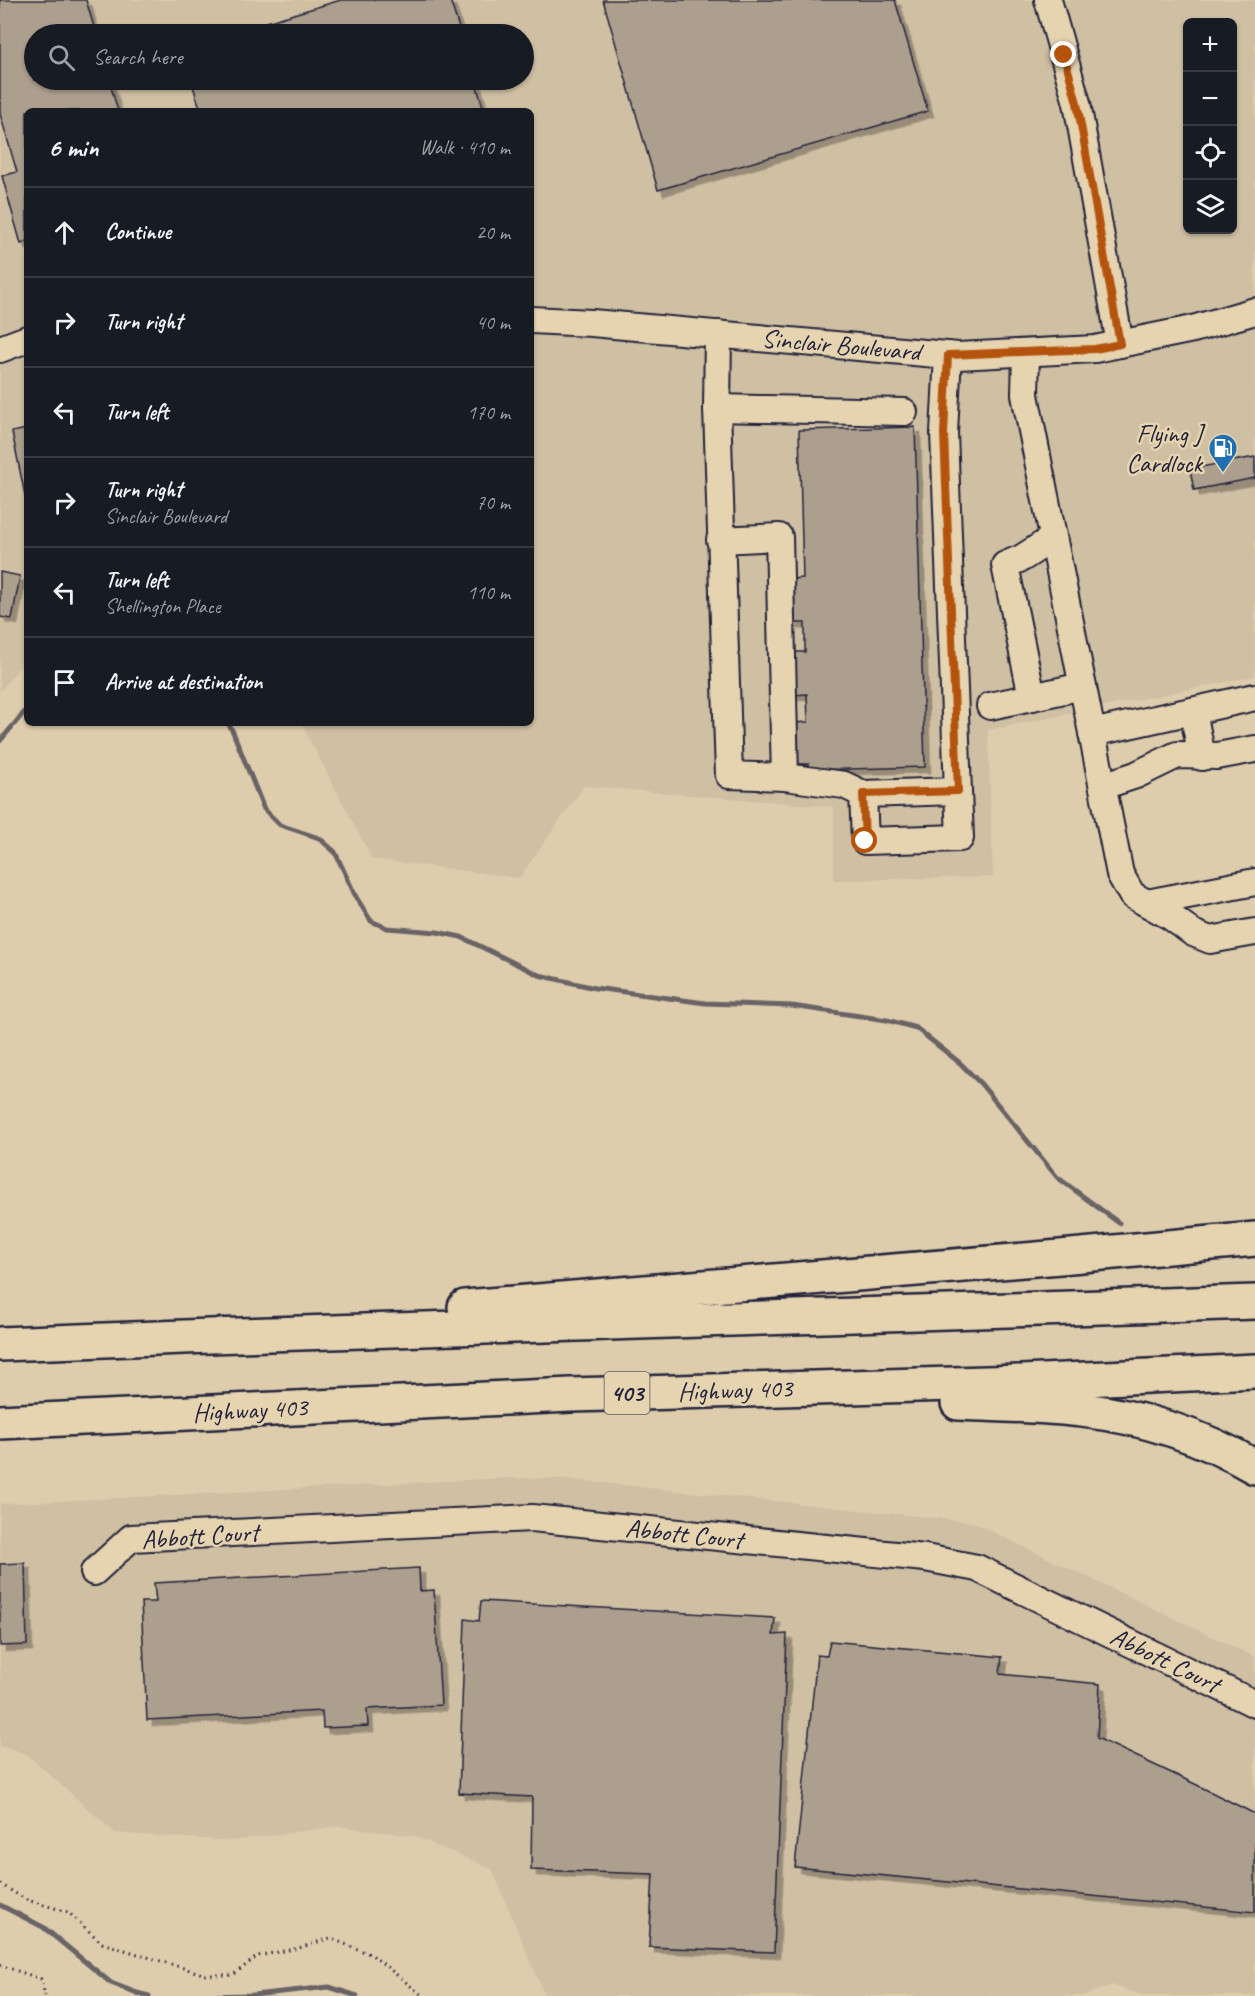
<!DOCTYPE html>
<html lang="en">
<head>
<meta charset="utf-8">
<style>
	body { margin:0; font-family:Caveat,sans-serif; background:#20242c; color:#f1f3f6 }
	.controls { position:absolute; right:18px; top:18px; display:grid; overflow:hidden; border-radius:9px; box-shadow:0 2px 4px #0004 }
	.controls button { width:54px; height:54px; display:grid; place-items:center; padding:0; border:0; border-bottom:2px solid #363941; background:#171b24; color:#f1f3f6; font:30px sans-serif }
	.stop { position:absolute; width:18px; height:18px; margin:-14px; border:4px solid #b45309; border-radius:50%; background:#fff }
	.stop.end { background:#b45309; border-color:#fff; box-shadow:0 2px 6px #0008 }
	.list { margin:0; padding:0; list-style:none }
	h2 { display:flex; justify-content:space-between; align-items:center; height:78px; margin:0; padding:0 24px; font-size:26px }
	h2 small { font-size:20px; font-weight:400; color:#9ea1a6 }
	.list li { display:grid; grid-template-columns:39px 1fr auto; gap:18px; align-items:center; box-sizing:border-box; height:90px; padding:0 24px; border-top:2px solid #363941 }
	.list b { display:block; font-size:22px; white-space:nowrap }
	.list p { margin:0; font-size:20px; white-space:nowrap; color:#9ea1a6 }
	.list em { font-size:20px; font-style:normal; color:#9ea1a6 }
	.icon { flex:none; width:33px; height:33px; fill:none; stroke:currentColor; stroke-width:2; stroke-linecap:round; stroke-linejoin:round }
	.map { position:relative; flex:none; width:1255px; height:1996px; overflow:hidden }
	.search { position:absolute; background:#171b24; box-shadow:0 2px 4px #0004; left:24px; top:24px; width:510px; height:66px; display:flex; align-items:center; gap:15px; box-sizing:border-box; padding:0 21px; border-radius:33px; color:#9ea1a6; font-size:22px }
	.panel { position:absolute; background:#171b24; box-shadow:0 2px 4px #0004; left:24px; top:108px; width:510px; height:618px; border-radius:9px }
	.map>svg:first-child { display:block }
	.built { fill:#cfbfa3; fill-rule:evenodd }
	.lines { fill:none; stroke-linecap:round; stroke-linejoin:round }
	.stream { stroke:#696366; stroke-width:5 }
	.building { fill:#ad9f8e; stroke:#22223b; stroke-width:1.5; filter:url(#shadow) }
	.minor-casing { stroke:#22223b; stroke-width:30 }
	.highway-casing { stroke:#22223b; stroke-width:38 }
	.path { stroke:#22223b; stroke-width:3; stroke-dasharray:1.5 4.5; stroke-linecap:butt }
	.minor { stroke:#e6d4b1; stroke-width:26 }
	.highway { stroke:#e6d4b1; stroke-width:33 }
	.route { stroke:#b45309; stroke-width:8 }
	.labels { text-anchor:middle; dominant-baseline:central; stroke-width:5; stroke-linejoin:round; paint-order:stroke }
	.shield { fill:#e6d4b1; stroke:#5d575e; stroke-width:1.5 }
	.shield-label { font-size:24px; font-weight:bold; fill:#22223b }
	.street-label { font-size:26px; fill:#22223b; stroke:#e6d4b1 }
	.poi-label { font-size:26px; fill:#22223b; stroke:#e6d4b1; text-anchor:end }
</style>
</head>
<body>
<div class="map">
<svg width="1255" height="1996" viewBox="0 0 1255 1996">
	<defs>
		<filter id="shadow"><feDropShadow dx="5.5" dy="5.5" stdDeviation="0" flood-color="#0004"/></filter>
	</defs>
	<rect width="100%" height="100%" fill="#decdac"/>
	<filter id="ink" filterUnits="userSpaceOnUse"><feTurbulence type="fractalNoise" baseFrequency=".0167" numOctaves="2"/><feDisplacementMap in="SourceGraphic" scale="12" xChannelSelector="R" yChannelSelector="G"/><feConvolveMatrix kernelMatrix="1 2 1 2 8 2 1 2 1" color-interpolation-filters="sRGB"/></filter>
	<g filter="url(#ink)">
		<!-- built -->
		<g class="built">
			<path d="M0 0H1255V676L988 730 993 877 834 880V807L584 786 519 878 372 859 301 723H531V111H27V658L0 691ZM1188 22H1232V230H1188ZM34 34H524V80H34Z"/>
			<polygon points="507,1478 565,1479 972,1522 1255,1657 1255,1996 1144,1996 1112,1985 1083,1996 545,1996 492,1869 414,1836 339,1826 231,1841 115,1833 28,1755 0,1746 0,1504"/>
		</g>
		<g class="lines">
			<!-- stream -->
			<g class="stream">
				<polyline points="228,723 233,732 264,809 280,825 319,838 335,852 356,897 371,921 387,928 437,932 461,937 539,975 595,988 705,1003 792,1006 887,1020 916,1028 960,1063 981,1084 1057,1177 1119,1223"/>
				<polyline points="0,741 27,709"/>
				<polyline points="0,1905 43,1927 111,1983 137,1993 149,1996"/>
				<polyline points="202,1996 253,1995 329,1987 357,1996"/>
			</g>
		</g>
		<!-- building -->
		<g class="building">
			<polygon points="0,0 86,0 96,34 34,34 34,80 109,80 118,111 27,111 27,242 21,244 2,176 17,172 0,114"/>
			<polygon points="341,0 450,0 461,34 226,34"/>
			<polygon points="603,0 895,0 928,111 658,190"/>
			<polygon points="191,80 475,80 484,111 201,111"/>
			<polygon points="915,427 925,767 809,770 809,764 796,764 794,723 808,722 807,694 793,695 792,652 805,652 805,623 792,623 790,579 803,578 799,430"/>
			<polygon points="27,429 27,505 12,432"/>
			<polygon points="1255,457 1255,478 1194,490 1190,469"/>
			<polygon points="0,572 20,576 12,619 0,617"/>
			<polygon points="25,1563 27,1645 0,1646 0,1564"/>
			<polygon points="419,1568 420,1591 434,1590 441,1705 367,1709 368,1726 323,1728 322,1711 147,1720 141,1602 156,1602 154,1583"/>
			<polygon points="481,1601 775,1618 773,1635 787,1634 774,1952 649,1947 653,1874 531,1870 532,1797 459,1793 465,1619 479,1621"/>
			<polygon points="830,1641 1002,1657 1000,1674 1100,1684 1097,1738 1195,1784 1255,1814 1255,1912 795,1867 817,1655 827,1656"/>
		</g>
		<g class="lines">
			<!-- minor casing -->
			<g class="minor-casing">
				<g id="minor">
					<polyline points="1048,0 1077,103 1120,344"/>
					<polyline points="531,320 592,323 958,356 1095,349 1193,329 1255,311"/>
					<polyline points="718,334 717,408 729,775 785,777 844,785 863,794 958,791 944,433 948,355"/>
					<polyline points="0,349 27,339"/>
					<polyline points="1026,353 1025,395 1120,874 1132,895 1170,916 1193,933 1210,940 1255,932"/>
					<polyline points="717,408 904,412"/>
					<polyline points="720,540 779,537 785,777"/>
					<polyline points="1032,697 1005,565 1022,558 1053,538"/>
					<polyline points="990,706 1083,686"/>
					<polyline points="1193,711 1202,757"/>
					<polyline points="1092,733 1255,697"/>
					<polyline points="1103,786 1136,775 1177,755 1217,756 1255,749"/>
					<polyline points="863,794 865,841 960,838 958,791"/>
					<polyline points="1147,903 1255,882"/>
					<polyline points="94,1572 131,1538 532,1518 925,1558 977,1568 1255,1704"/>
				</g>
			</g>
			<!-- highway casing -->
			<g class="highway-casing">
				<g id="highway">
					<polyline points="465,1307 1060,1257 1255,1239"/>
					<polyline points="0,1344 210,1336 1255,1302"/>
					<path d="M958 1403C999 1405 1041 1405 1082 1410 1142 1417 1202 1436 1255 1467"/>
					<polyline points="0,1422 571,1395 1021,1382 1255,1371"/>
				</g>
			</g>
			<!-- path -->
			<g class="path">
				<polyline points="0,1884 27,1900 68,1912 102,1943 206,1975 233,1975 258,1956 299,1948 330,1938 372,1955 423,1996"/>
				<polyline points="0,1965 41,1979 45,1996"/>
			</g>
			<!-- minor -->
			<use href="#minor" class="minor"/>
			<!-- highway -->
			<use href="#highway" class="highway"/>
		</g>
	</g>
	<g class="lines" filter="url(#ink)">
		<!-- route -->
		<polyline class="route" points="865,841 863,794 958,791 944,433 948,355 1095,349 1120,344 1077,103 1064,55"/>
	</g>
	<!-- icons -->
	<defs>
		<g id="fuel-pin" transform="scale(1.5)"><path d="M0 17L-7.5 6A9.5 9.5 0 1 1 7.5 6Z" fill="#1f6fb2" stroke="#e6d4b1"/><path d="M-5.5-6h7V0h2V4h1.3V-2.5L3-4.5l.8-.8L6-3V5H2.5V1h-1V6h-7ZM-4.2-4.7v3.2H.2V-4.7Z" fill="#fff"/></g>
	</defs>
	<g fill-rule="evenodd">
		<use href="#fuel-pin" x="1223" y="448"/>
	</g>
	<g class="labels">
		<!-- shield labels -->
		<rect class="shield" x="604.5" y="1372" width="45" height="42" rx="4.5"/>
		<g class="shield-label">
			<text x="627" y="1393">403</text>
		</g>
		<!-- street labels -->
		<g class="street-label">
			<text transform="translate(841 345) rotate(5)">Sinclair Boulevard</text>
			<text transform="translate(735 1390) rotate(-2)">Highway 403</text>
			<text transform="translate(250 1410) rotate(-3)">Highway 403</text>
			<text transform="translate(684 1534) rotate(6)">Abbott Court</text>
			<text transform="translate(200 1536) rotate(-4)">Abbott Court</text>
			<text transform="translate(1165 1660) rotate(26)">Abbott Court</text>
		</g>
		<!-- poi labels -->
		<g class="poi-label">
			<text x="1202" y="433">Flying J<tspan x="1202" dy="30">Cardlock</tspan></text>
		</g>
	</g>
</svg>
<div class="controls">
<button>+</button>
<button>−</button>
<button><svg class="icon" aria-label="locate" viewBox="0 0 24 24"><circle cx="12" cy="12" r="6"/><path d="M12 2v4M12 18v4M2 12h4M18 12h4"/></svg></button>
<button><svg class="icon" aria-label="layers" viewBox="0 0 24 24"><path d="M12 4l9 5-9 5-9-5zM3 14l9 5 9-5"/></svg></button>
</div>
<div class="stop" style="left:865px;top:841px"></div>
<div class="stop end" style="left:1064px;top:55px"></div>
<div class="search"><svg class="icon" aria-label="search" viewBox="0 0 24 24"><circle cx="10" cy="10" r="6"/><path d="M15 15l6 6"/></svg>Search here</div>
<section class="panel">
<h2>6 min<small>Walk · 410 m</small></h2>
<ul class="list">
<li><svg class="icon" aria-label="ahead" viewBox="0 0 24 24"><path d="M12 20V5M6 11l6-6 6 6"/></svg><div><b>Continue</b></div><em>20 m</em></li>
<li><svg class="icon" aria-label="right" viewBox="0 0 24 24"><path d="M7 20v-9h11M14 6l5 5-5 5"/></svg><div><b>Turn right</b></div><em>40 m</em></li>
<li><svg class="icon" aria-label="left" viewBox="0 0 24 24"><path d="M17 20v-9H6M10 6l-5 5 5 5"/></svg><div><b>Turn left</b></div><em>170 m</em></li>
<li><svg class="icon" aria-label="right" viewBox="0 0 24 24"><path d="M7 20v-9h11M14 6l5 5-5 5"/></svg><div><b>Turn right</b><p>Sinclair Boulevard</p></div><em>70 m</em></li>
<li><svg class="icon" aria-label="left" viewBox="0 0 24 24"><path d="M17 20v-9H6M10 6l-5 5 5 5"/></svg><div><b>Turn left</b><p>Shellington Place</p></div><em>110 m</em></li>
<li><svg class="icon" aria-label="arrive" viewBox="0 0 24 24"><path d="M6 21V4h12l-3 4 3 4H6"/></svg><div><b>Arrive at destination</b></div></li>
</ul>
</section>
</div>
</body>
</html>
